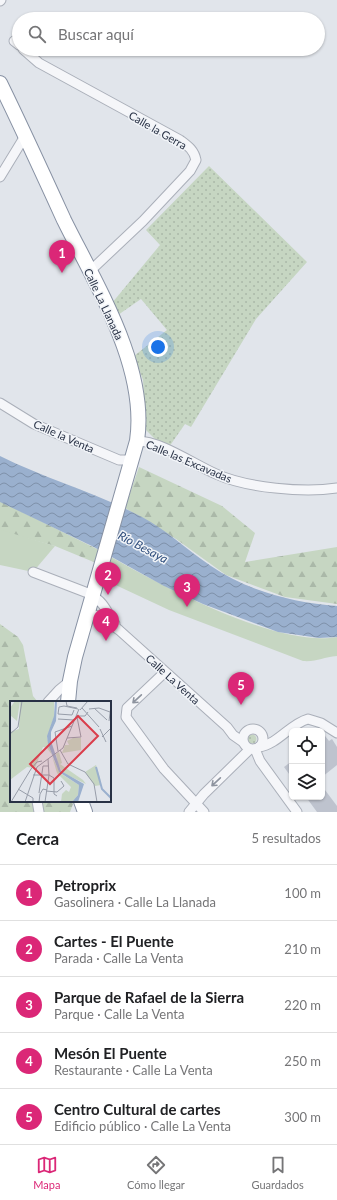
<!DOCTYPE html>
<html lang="es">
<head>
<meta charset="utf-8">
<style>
	body { margin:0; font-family:Lato,sans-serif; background:#f2f2f2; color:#202124 }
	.controls { position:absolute; right:12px; bottom:12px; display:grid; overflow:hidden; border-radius:6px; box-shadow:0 1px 3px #0004 }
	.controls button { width:36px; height:36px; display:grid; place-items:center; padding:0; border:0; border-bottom:1px solid #e0e0e0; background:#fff; color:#202124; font:20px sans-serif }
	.you { position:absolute; left:158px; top:347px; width:14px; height:14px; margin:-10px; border:3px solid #fff; border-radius:50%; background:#1a73e8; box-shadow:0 0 0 6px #1a73e833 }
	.badge { display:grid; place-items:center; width:26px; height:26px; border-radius:50%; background:#db2777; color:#fff; font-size:13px; font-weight:700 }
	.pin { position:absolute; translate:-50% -33px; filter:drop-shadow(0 1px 2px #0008) }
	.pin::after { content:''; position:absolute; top:21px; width:14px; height:12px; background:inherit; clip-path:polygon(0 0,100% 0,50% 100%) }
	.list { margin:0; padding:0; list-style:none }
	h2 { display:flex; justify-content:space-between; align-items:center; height:52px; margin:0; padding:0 16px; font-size:17px }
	h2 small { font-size:13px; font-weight:400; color:#757577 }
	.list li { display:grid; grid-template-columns:26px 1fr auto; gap:12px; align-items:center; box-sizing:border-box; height:56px; padding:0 16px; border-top:1px solid #e0e0e0 }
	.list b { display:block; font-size:15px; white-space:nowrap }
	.list p { margin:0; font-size:13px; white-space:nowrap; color:#757577 }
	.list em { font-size:13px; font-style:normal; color:#757577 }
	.icon { flex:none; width:22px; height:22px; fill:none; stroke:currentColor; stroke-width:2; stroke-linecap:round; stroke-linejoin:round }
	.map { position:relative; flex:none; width:337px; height:812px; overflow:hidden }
	.search { position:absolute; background:#fff; box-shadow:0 1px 3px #0004; left:12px; right:12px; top:12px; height:44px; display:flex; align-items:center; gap:10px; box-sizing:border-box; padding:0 14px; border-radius:22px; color:#757577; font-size:15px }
	.sheet { height:332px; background:#fff }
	nav { display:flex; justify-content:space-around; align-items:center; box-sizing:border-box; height:56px; border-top:1px solid #e0e0e0; background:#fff; font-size:11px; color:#757577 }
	nav a { display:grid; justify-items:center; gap:2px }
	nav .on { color:#db2777 }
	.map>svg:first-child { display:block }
	.grass { fill:url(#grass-dots) }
	.forest { fill:url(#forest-firs) }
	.green { fill:#c6d6c2 }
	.water { fill:url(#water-waves) }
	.building { fill:#bec3ce }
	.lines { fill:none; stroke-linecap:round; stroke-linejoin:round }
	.minor-casing { stroke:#aaafb9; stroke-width:11 }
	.highway-casing { stroke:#8791a3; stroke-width:16 }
	.minor { stroke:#f5f6f9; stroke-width:9 }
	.highway { stroke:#fff; stroke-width:14 }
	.oneway { stroke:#8e949f }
	.labels { text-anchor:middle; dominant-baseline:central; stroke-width:3; stroke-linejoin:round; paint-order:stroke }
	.street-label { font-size:11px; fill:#283145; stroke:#f1f4f8 }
	.water-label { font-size:12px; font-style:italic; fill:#2e4d7c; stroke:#f1f4f8 }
	.inset-river { fill:none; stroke:#9ab0ce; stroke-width:2 }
	.inset-road { fill:none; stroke:#979da9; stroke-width:1 }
	.view { fill:#da3d4b; fill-opacity:0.15; stroke:#da3d4b; stroke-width:2 }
	.inset-edge { fill:none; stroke:#283145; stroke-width:2 }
</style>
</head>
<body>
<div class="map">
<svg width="337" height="812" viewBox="0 0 337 812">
	<defs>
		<pattern id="grass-dots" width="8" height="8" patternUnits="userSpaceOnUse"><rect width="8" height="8" fill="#c6d6c2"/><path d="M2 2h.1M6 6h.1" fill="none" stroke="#aab8a8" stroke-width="1.8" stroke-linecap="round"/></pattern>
		<pattern id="forest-firs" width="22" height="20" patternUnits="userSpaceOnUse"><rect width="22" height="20" fill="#c6d6c2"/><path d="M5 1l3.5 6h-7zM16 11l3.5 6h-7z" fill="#aab8a8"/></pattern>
		<pattern id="water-waves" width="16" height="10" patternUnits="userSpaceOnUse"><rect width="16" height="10" fill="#9ab0ce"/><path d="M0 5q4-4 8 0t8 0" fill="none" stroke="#7e90a9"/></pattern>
	</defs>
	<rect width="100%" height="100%" fill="#e1e5eb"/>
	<!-- grass -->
	<g class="grass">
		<polygon points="209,166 307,262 256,319 191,427 185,424 169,447 159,443 146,430 143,380 134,356 167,330 141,299 118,315 112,303 160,245 146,230"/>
		<circle cx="252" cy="739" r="4.5"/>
	</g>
	<!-- forest -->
	<g class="forest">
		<polygon points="139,467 222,506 255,533 245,562 337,547 337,604 285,597 226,575 176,539 125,508"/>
		<polygon points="0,501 101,551 96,563 55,546 0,531"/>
		<polygon points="0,624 18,637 23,645 33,696 38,702 11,702 11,801 72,801 73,804 70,812 0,812"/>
	</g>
	<!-- green -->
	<g class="green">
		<polygon points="0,531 1,530 55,546 33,572 0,565"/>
		<path d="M111 557C163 586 277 648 337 637V656C323 657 317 662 303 661L169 610 107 581Z"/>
	</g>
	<!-- water -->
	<path class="water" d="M0 456C46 479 97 493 142 517 167 530 187 550 211 566 247 591 294 603 337 606V637L319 638 278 632 203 604 164 586 92 546 0 502Z"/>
	<!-- building -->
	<g class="building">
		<polygon points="322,732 329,741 332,739 337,747 337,765 322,777"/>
		<polygon points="292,761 292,778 284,767"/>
		<polygon points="322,786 337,806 337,812 317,812 306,797 322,797"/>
	</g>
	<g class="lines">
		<!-- minor casing -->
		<g class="minor-casing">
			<g id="minor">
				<polyline points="0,1 1,0"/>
				<polyline points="14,41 19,45"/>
				<path d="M23 49 39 63 180 140C188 146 194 150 196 160L190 171 143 221 89 272"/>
				<polyline points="0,177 25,136"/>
				<polyline points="0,403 34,424 119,460 132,460"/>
				<path d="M137 441C161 441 193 464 216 474 247 488 304 493 337 488"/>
				<polyline points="33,572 93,595"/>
				<path d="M93 597C104 601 108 615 115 624"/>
				<polyline points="88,613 101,617 119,630 227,727 233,735 243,742"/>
				<polyline points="165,672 127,708 126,717 164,769 204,812"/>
				<polyline points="48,702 59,690 70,681"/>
				<circle cx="253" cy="739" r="10"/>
				<path d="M259 747C278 744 290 724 308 719L321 723 337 733"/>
				<polyline points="255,749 260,761 297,812"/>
				<polyline points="37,801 39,812"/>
				<polyline points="189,812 204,794 250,749"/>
			</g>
		</g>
		<!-- highway casing -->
		<g class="highway-casing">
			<g id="highway">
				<path d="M0 83C22 128 43 174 64 220 96 285 148 367 137 441L75 657 70 681 68 702"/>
				<polyline points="81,801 85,812"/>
			</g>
		</g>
		<!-- minor -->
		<use href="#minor" class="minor"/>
		<!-- highway -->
		<use href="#highway" class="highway"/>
	</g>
	<!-- one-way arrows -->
	<defs><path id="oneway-shaft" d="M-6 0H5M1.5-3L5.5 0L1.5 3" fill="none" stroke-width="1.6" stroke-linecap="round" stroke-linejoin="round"/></defs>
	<g class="oneway">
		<use href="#oneway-shaft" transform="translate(137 699) rotate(137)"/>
		<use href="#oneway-shaft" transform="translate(216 782) rotate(137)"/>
	</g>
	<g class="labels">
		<!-- street labels -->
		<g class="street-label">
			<text transform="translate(158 130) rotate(30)">Calle la Gerra</text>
			<text transform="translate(104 304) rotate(65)">Calle La Llanada</text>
			<text transform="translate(64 436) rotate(24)">Calle la Venta</text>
			<text transform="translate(189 461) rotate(23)">Calle las Excavadas</text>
			<text transform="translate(173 679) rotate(42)">Calle La Venta</text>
		</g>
		<!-- water labels -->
		<g class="water-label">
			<text transform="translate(143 547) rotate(28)">Río Besaya</text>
		</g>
	</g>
	<!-- overview -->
	<g transform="translate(10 701)">
		<rect width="101" height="101" fill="#e1e5eb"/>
		<path d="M5 0H10L7 20 0 14V7ZM63 37H71V49L52 52 55 44H59L57 40ZM86 64 90 77 91 84 85 85 75 71Z" fill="#c6d6c2"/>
		<path d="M10 0H44V16L37 36 42 54 37 47 33 46 25 67 17 66 0 79V31L9 28ZM49 51 52 62 50 63 73 79 76 83 53 72 48 63 46 53Z" fill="#c6d6c2"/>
		<path d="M42 55 50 72 69 84 68 94 62 101H51L52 93 56 89 59 91 61 86 47 72Z" fill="#c6d6c2"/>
		<path d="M45 0H47L46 20 41 31V40L51 70 74 83 68 101H62L68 94 69 84 49 71 38 43 37 35 44 15Z" fill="#9ab0ce"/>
		<path class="inset-river" d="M86 66 92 88 101 97"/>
		<path class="inset-road" d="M56 0 57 5 67 7M72 7 89 26M84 7 97 19M79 8 89 7 100 11M64 9 62 14 48 13 49 6 54 5 68 8M70 9 78 0M66 15H75L78 11M48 18 64 19M99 20 101 5M90 28 96 41M0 33 8 26 12 0M92 36 101 27M57 37 71 36 67 16M50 49 58 63 75 71 84 83 87 101M48 50 45 31 62 25M38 58 39 74 44 77V93L47 95M23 74H39M8 88 23 97V101M36 90 47 91 54 85 51 80M29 92 33 65H38M1 101 21 68 27 61 32 60M15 101 27 66 53 47 69 8M29 101 30 93 33 88 37 89M35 101 39 74"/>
		<path class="view" d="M68 15 88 35 40 83 20 63Z"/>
		<rect width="101" height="101" class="inset-edge"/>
	</g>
</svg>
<div class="controls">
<button><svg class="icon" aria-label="locate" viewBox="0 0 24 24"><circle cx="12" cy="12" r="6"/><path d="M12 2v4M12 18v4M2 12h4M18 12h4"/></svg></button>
<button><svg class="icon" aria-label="layers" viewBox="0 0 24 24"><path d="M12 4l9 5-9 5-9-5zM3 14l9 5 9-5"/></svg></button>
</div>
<div class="you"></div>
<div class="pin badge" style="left:62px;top:273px">1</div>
<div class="pin badge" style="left:108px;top:595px">2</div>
<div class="pin badge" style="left:187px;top:607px">3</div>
<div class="pin badge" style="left:106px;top:641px">4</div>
<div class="pin badge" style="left:241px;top:705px">5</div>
<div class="search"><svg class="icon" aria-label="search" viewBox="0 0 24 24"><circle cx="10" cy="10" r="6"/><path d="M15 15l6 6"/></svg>Buscar aquí</div>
</div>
<section class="sheet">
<h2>Cerca<small>5 resultados</small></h2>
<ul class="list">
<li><span class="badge">1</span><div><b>Petroprix</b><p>Gasolinera · Calle La Llanada</p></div><em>100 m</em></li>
<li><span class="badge">2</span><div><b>Cartes - El Puente</b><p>Parada · Calle La Venta</p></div><em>210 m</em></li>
<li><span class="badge">3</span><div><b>Parque de Rafael de la Sierra</b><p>Parque · Calle La Venta</p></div><em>220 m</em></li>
<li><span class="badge">4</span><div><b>Mesón El Puente</b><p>Restaurante · Calle La Venta</p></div><em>250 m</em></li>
<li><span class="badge">5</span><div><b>Centro Cultural de cartes</b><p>Edificio público · Calle La Venta</p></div><em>300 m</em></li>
</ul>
</section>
<nav>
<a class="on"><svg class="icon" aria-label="map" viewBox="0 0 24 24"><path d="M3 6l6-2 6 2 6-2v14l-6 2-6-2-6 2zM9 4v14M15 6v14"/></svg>Mapa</a>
<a><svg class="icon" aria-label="directions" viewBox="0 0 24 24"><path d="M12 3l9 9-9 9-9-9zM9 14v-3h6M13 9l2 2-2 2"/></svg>Cómo llegar</a>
<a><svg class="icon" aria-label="saved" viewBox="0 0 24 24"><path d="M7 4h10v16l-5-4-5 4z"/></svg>Guardados</a>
</nav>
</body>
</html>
